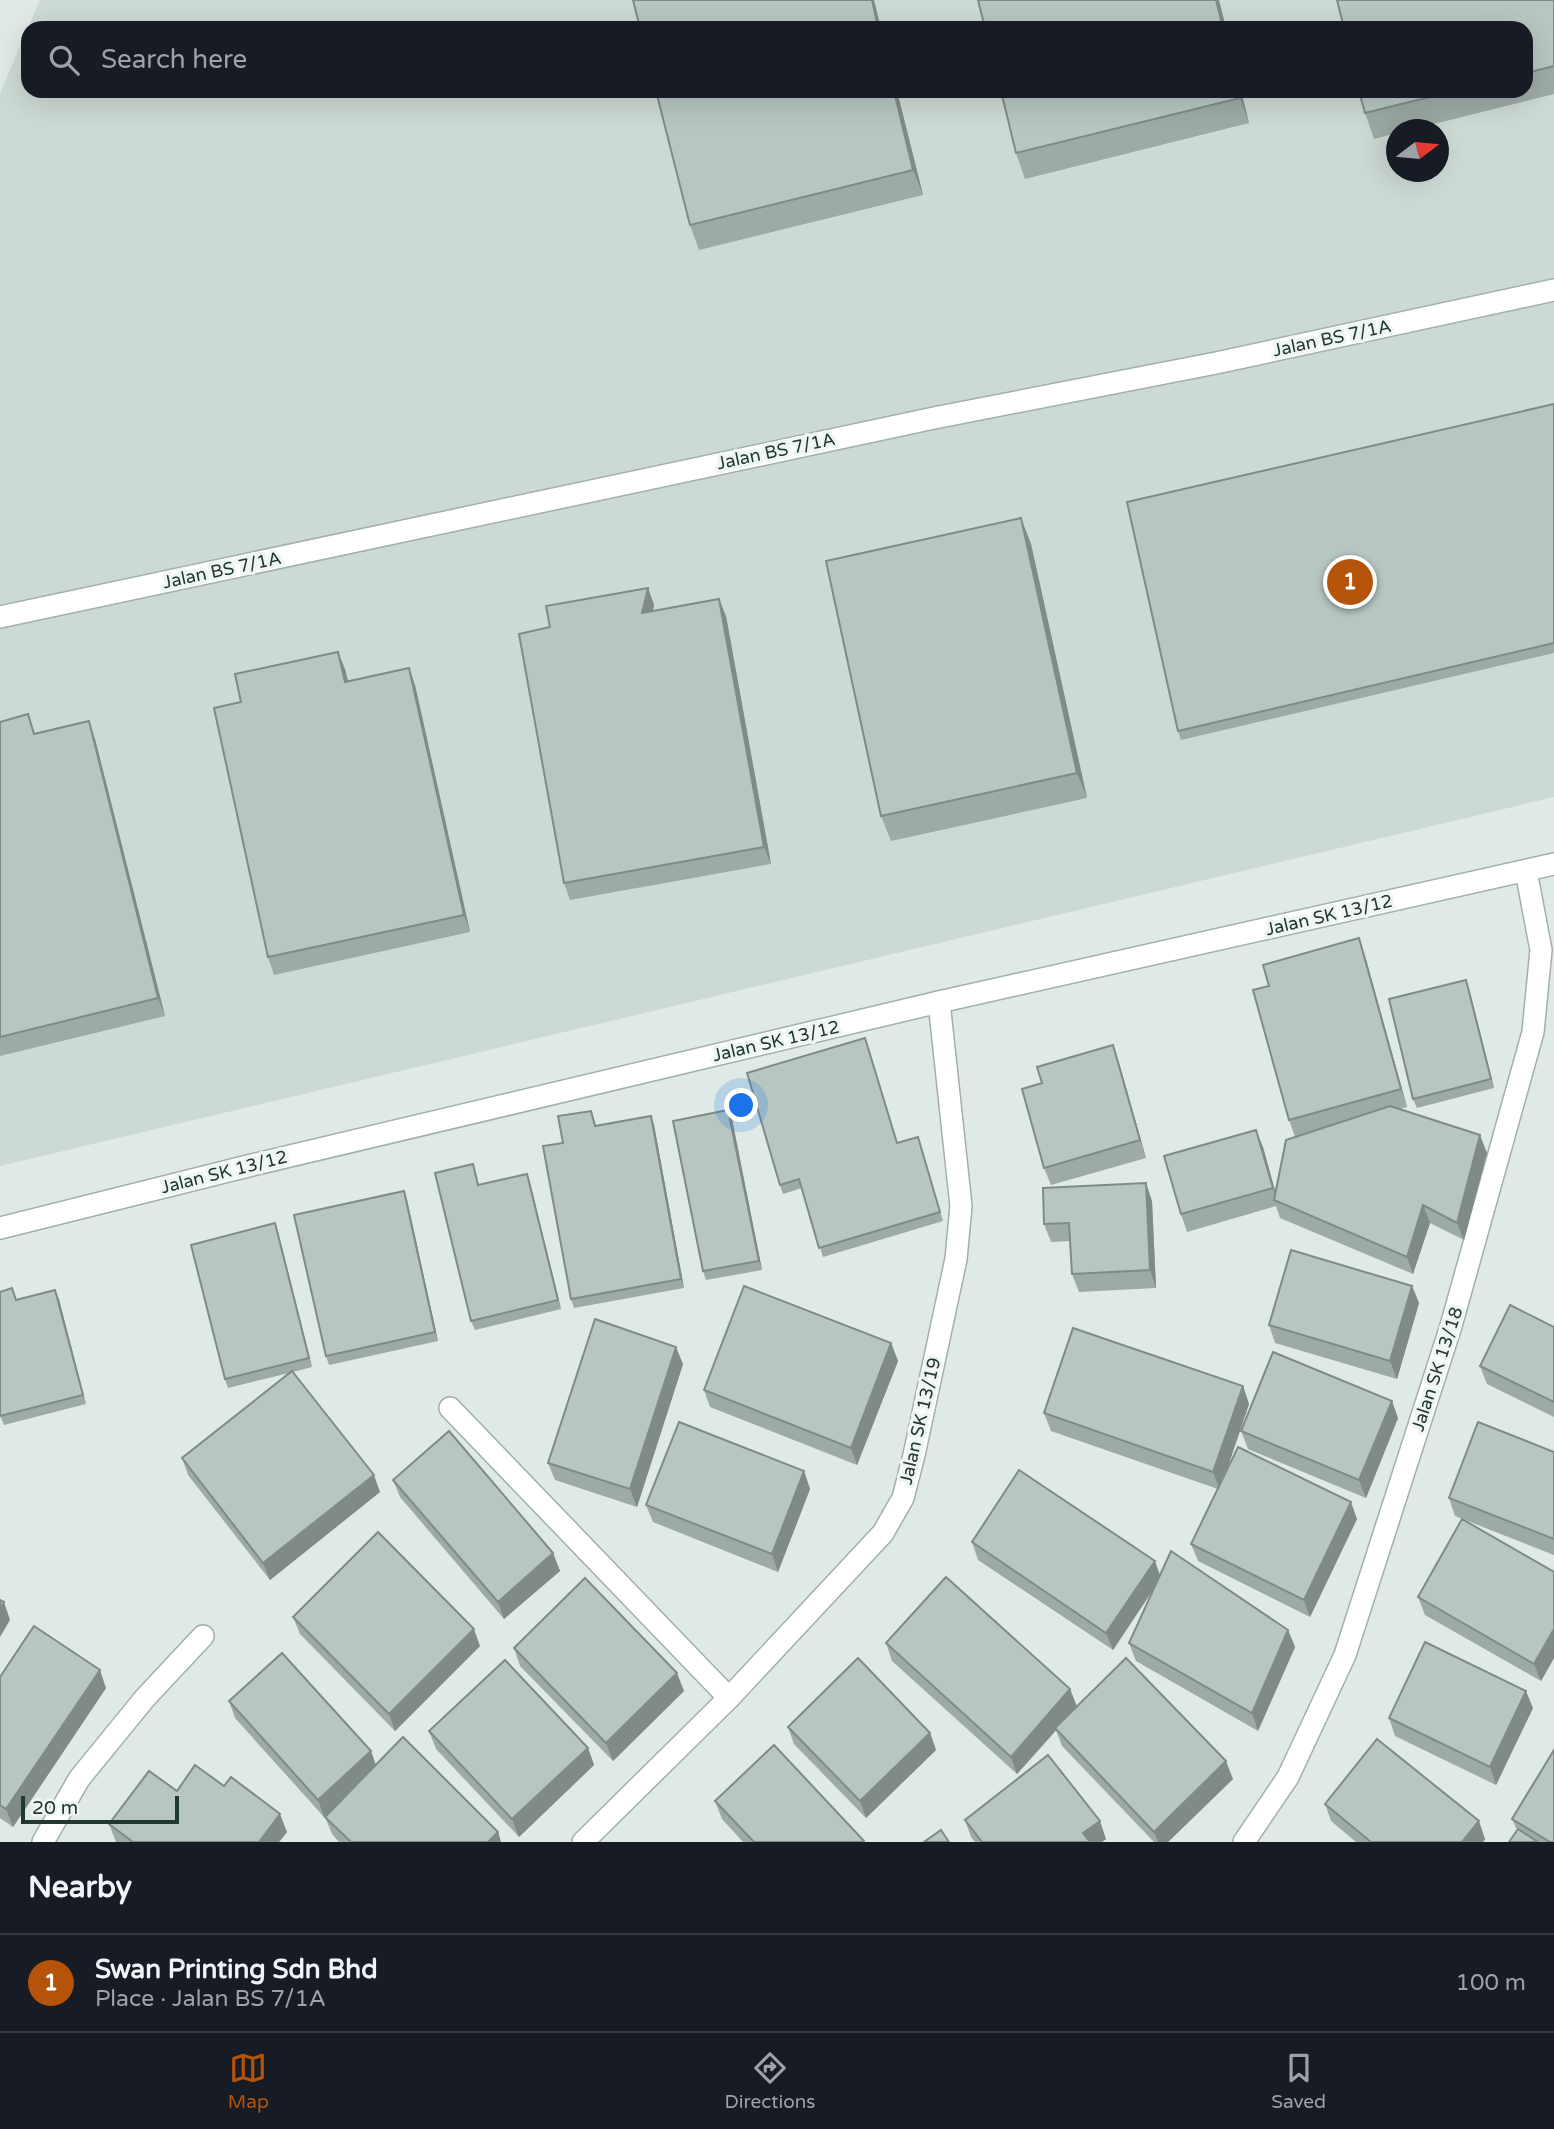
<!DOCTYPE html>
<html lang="en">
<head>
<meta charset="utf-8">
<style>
	body { margin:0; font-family:"Varela Round",sans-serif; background:#20242c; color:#f1f3f6 }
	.compass { position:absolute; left:1386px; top:119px; width:63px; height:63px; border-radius:50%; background:#171b24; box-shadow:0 7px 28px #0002; rotate:74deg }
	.scale { position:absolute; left:21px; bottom:18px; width:158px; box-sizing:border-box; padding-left:7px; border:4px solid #213832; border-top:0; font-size:19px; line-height:24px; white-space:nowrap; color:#213832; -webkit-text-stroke:5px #eff6f2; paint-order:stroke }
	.you { position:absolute; left:742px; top:1106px; width:24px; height:24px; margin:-18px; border:5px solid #fff; border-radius:50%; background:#1a73e8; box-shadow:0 0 0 10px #1a73e833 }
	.badge { display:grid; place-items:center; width:46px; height:46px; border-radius:50%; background:#b45309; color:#fff; font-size:23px; font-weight:700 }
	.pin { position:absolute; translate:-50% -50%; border:4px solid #fff; box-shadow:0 2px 7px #0006 }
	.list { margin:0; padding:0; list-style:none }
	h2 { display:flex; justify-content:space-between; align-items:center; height:91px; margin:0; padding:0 28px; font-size:30px }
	h2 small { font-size:23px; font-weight:400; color:#9ea1a6 }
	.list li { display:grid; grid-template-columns:46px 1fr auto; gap:21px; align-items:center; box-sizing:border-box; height:98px; padding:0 28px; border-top:2px solid #363941 }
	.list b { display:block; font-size:26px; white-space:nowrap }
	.list p { margin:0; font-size:23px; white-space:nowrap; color:#9ea1a6 }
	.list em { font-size:23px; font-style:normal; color:#9ea1a6 }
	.icon { flex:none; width:38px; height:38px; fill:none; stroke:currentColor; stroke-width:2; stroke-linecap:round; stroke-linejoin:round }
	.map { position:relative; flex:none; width:1554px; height:1842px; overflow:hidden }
	.search { position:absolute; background:#171b24; box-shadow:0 7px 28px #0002; left:21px; right:21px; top:21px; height:77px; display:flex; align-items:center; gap:18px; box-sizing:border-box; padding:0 24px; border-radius:21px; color:#9ea1a6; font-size:26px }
	.sheet { height:189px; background:#171b24 }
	nav { display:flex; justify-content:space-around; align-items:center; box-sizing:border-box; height:98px; border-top:2px solid #363941; background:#171b24; font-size:19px; color:#9ea1a6 }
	nav a { display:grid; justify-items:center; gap:4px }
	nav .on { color:#b45309 }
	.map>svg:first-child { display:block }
	.built { fill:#cdd9d4; fill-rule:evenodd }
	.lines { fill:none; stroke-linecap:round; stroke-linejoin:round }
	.minor-casing { stroke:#a2b0ac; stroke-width:24 }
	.minor { stroke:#fff; stroke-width:21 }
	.wall { fill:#9daaa6 }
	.shaded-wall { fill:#808b87 }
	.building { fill:#b7c6c1; stroke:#808b87; stroke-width:2 }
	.labels { text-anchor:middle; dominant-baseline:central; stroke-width:7; stroke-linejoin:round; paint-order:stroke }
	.street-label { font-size:18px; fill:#213832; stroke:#eff6f2 }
</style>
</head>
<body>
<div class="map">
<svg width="1554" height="1842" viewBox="0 0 1554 1842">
	<rect width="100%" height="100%" fill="#dfe9e5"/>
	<!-- built -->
	<path class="built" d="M40 0H1554V797L0 1166V93L28 28V91H1526V28H28ZM1396 130H1438V172H1396Z"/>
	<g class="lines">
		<!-- minor casing -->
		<g class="minor-casing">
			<g id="minor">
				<polyline points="0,617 934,418 1216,363 1554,290"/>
				<polyline points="0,1228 248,1166 939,1002 1554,864"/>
				<polyline points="450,1408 729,1698"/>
				<polyline points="43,1842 79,1779 145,1698 203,1636"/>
				<polyline points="583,1842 729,1698 883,1533 903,1498 914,1455 956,1259 961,1206 939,1002"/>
				<polyline points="1244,1842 1288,1777 1345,1655 1451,1326 1533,1032 1541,950 1526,871"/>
			</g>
		</g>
		<!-- minor -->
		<use href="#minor" class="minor"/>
	</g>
	<!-- wall -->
	<g class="wall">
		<polygon points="1554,0 1554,94 1410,130 1396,130 1396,133 1374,139 1365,113 1359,91 1526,91 1526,28"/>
		<polygon points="656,91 897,91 923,195 699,250 690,225"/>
		<polygon points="1241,91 1249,123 1025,179 1016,153"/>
		<polygon points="1554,404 1554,653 1181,740 1178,731"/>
		<polygon points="1031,544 1087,798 891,841 881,816"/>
		<polygon points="648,588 654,605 653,611 726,616 771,864 570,900 564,883"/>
		<polygon points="345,669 348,681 415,685 470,932 274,975 268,957 241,702"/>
		<polygon points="0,722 35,734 95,739 165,1016 0,1056"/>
		<polygon points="1365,956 1407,1107 1399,1109 1487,1153 1464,1240 1430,1223 1413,1274 1280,1218 1276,1206 1187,1232 1181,1214 1263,1147 1275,1192 1295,1137 1289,1120 1269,986"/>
		<polygon points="1469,989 1494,1088 1417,1108 1413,1099"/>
		<polygon points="1119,1063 1146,1158 1051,1185 1044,1168"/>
		<polygon points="728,1110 732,1119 762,1270 706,1280 703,1271"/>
		<polygon points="651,1116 654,1125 684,1288 574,1308 571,1299 563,1143 594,1120 596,1126"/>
		<polygon points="918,1137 943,1221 823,1257 802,1188 783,1194 780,1185 897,1143"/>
		<polygon points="473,1164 479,1185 527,1174 530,1183 561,1309 475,1330 471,1321"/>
		<polygon points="404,1191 407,1200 438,1341 329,1365 326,1356"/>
		<polygon points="1152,1201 1156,1288 1079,1292 1072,1274 1070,1241 1051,1242 1044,1224"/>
		<polygon points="275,1223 278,1232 312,1367 293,1372 380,1492 270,1580 188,1475 182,1458 289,1373 228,1388 225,1379"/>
		<polygon points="1412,1286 1419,1303 1397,1379 1275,1343 1269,1325"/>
		<polygon points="55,1290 86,1404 4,1425 0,1415 16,1300"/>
		<polygon points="1554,1327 1554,1417 1487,1384 1480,1366"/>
		<polygon points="891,1343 898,1361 857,1465 710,1407 704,1390"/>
		<polygon points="683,1364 637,1507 555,1480 548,1463"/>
		<polygon points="1243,1386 1249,1404 1225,1475 1357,1519 1310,1617 1198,1561 1191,1544 1218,1489 1051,1431 1044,1413"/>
		<polygon points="1398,1418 1366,1498 1248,1449 1241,1431"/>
		<polygon points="1554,1452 1554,1555 1455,1516 1449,1498"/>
		<polygon points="804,1471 810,1489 778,1572 653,1522 646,1505"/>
		<polygon points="393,1480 553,1553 560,1571 504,1619 400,1497"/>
		<polygon points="972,1542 1160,1576 1288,1630 1295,1647 1258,1731 1136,1661 1129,1643 1154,1588 1113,1650 978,1560"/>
		<polygon points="1554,1572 1554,1658 1541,1681 1425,1615 1418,1597"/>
		<polygon points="293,1617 480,1646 395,1731 300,1634"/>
		<polygon points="886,1643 1070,1689 1077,1707 1233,1779 1168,1842 1154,1842 1062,1746 1056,1730 1017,1774 892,1661"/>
		<polygon points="514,1648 684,1691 613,1761 520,1666"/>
		<polygon points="0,1677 106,1688 13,1827 0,1818"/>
		<polygon points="229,1701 371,1751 376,1765 498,1832 501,1842 339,1842 332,1834 325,1817 330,1812 324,1817 235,1718"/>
		<polygon points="1533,1708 1496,1785 1395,1736 1389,1718"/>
		<polygon points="788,1727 930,1733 936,1750 866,1818 794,1744"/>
		<polygon points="429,1731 588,1748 594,1765 519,1837 436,1749"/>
		<polygon points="774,1745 864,1842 743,1842 722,1819 715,1801"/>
		<polygon points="177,1791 287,1832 279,1842 116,1842 109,1824"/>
		<polygon points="1325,1804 1485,1839 1483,1842 1356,1842 1331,1821"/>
		<polygon points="1512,1819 1554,1842 1539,1842 1516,1828"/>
		<polygon points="965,1820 1106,1839 1102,1842 975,1842 971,1837"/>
	</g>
	<!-- shaded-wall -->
	<g class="shaded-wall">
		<polygon points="872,0 874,0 881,28 878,28"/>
		<polygon points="1216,0 1219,0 1226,28 1223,28"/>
		<polygon points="894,91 897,91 923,195 913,170"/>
		<polygon points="1238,91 1241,91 1249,123 1240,98"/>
		<polygon points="1021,518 1031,544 1087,798 1077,773"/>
		<polygon points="648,588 654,605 648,630 642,613"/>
		<polygon points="719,599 726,616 771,864 764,847"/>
		<polygon points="338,652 345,669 352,699 345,682"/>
		<polygon points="409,668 415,685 470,932 464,915"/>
		<polygon points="89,721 95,739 165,1016 158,998"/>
		<polygon points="1359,938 1365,956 1407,1107 1401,1089"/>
		<polygon points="1466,980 1469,989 1494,1088 1491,1079"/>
		<polygon points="1113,1045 1119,1063 1146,1158 1140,1140"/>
		<polygon points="728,1110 732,1119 762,1270 759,1261"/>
		<polygon points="651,1116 654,1125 684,1288 681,1279"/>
		<polygon points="1256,1130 1263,1147 1279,1205 1273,1188"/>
		<polygon points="1480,1135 1487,1153 1464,1240 1457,1223"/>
		<polygon points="527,1174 530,1183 561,1309 558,1300"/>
		<polygon points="1146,1183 1152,1201 1156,1288 1150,1270"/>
		<polygon points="404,1191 407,1200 438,1341 435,1332"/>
		<polygon points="1423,1205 1430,1223 1413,1274 1407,1257"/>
		<polygon points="275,1223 278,1232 312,1367 309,1358"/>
		<polygon points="1412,1286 1419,1303 1397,1379 1390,1361"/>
		<polygon points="55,1290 59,1299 86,1404 83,1395"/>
		<polygon points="891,1343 898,1361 857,1465 851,1448"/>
		<polygon points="676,1347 683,1364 637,1507 630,1489"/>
		<polygon points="1243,1386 1249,1404 1220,1490 1213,1472"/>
		<polygon points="1392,1401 1398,1418 1366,1498 1359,1480"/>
		<polygon points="804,1471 810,1489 778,1572 772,1554"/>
		<polygon points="374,1475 380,1492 270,1580 263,1563"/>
		<polygon points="1351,1502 1357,1519 1310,1617 1304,1600"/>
		<polygon points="553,1553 560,1571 504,1619 498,1602"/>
		<polygon points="1155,1561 1161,1578 1113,1650 1106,1633"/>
		<polygon points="4,1602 10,1620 0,1637 0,1609"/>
		<polygon points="474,1629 480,1646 395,1731 389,1714"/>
		<polygon points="1554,1629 1554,1658 1541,1681 1534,1664"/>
		<polygon points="1288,1630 1295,1647 1258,1731 1252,1713"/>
		<polygon points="100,1670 106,1688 13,1827 6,1809"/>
		<polygon points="677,1673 684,1691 613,1761 606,1743"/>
		<polygon points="1070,1689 1077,1707 1017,1774 1011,1757"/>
		<polygon points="1526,1691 1533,1708 1496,1785 1490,1767"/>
		<polygon points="930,1733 936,1750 866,1818 860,1801"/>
		<polygon points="588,1748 594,1765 519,1837 512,1819"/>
		<polygon points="371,1751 377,1769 324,1817 318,1800"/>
		<polygon points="1226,1761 1233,1779 1168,1842 1158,1842 1154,1832"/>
		<polygon points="280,1814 287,1832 279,1842 259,1842"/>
		<polygon points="1100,1821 1106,1839 1102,1842 1087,1842 1083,1833"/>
		<polygon points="1479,1821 1485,1839 1483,1842 1462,1842"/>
		<polygon points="498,1832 501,1842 488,1842"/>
	</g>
	<!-- building -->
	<g class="building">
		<polygon points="633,0 872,0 878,28 640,28"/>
		<polygon points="978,0 1216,0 1223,28 985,28"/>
		<polygon points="1337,0 1554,0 1554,66 1526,73 1526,28 1344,28"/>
		<polygon points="656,91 894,91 913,170 690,225"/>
		<polygon points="1001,91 1238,91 1240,98 1016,153"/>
		<polygon points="1359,91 1454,91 1365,113"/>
		<polygon points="1554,404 1554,643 1178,731 1127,502"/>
		<polygon points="1021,518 1077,773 881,816 826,561"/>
		<polygon points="648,588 642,613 719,599 764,847 564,883 519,634 550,627 546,606"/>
		<polygon points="338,652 345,682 409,668 464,915 268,957 214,708 241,702 235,674"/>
		<polygon points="28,714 34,734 89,721 158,998 0,1037 0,722"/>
		<polygon points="1359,938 1401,1089 1289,1120 1253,990 1269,986 1263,965"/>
		<polygon points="1466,980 1491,1079 1413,1099 1389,999"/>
		<polygon points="865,1038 897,1143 918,1137 940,1212 819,1248 799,1179 780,1185 747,1073"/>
		<polygon points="1113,1045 1140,1140 1044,1168 1022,1089 1042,1083 1037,1067"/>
		<polygon points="1390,1106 1480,1135 1457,1223 1423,1205 1407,1257 1274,1200 1286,1140"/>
		<polygon points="728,1110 759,1261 703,1271 673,1121"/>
		<polygon points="591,1111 595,1126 651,1116 681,1279 571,1299 543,1146 563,1143 558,1116"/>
		<polygon points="1256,1130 1273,1188 1181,1214 1164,1156"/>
		<polygon points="473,1164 478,1185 527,1174 558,1300 471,1321 435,1173"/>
		<polygon points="1146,1183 1150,1270 1072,1274 1069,1223 1044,1224 1043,1188"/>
		<polygon points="404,1191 435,1332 326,1356 294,1215"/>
		<polygon points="275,1223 309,1358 225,1379 191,1245"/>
		<polygon points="1291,1250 1412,1286 1390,1361 1269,1325"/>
		<polygon points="744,1286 891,1343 851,1448 704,1390"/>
		<polygon points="12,1288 16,1300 55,1290 83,1395 0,1416 0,1292"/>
		<polygon points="1510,1305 1554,1327 1554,1402 1480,1366"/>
		<polygon points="595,1319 676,1347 630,1489 548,1463"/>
		<polygon points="1073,1328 1243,1386 1213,1472 1044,1413"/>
		<polygon points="1273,1352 1392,1401 1359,1480 1241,1431"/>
		<polygon points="292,1371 374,1475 263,1563 182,1458"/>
		<polygon points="679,1422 804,1471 772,1554 646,1505"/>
		<polygon points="1478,1422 1554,1452 1554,1539 1449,1498"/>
		<polygon points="449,1431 553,1553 498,1602 393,1480"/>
		<polygon points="1238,1447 1351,1502 1304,1600 1191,1544"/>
		<polygon points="1019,1470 1155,1561 1106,1633 972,1542"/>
		<polygon points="1462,1519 1554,1572 1554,1629 1534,1664 1418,1597"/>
		<polygon points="378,1532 474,1629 389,1714 293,1617"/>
		<polygon points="1171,1551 1288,1630 1252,1713 1129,1643"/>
		<polygon points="946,1577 1070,1689 1011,1757 886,1643"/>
		<polygon points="585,1578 677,1673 606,1743 514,1648"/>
		<polygon points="0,1600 4,1602 0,1609"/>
		<polygon points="34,1626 100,1670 6,1809 0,1805 0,1677"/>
		<polygon points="1425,1642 1526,1691 1490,1767 1389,1718"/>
		<polygon points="282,1653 371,1751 318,1800 229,1701"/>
		<polygon points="858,1658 930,1733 860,1801 788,1727"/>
		<polygon points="1126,1658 1226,1761 1154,1832 1055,1728"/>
		<polygon points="505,1660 588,1748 512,1819 429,1731"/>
		<polygon points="403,1737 498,1832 488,1842 351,1842 325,1817"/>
		<polygon points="1377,1739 1479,1821 1462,1842 1371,1842 1325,1804"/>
		<polygon points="774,1745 864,1841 863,1842 754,1842 715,1801"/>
		<polygon points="1554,1750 1554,1842 1550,1842 1512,1819"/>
		<polygon points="1048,1755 1100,1821 1083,1833 1090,1842 982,1842 965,1820"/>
		<polygon points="195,1765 224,1786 231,1777 280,1814 259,1842 133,1842 109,1824 149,1771 177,1791"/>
		<polygon points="1518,1829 1538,1842 1509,1842"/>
		<polygon points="941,1830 949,1842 924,1842"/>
	</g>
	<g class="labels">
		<!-- street labels -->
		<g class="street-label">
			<text transform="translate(1332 338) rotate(-12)">Jalan BS 7/1A</text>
			<text transform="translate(776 451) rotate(-12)">Jalan BS 7/1A</text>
			<text transform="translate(222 570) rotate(-12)">Jalan BS 7/1A</text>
			<text transform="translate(1329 915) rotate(-13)">Jalan SK 13/12</text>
			<text transform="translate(776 1041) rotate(-13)">Jalan SK 13/12</text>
			<text transform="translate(224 1172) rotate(-14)">Jalan SK 13/12</text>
			<text transform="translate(1437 1369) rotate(-72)">Jalan SK 13/18</text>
			<text transform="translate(920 1421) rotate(-77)">Jalan SK 13/19</text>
		</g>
	</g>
</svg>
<svg class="compass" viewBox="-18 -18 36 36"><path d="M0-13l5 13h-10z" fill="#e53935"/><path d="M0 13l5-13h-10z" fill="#9ea1a6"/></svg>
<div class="scale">20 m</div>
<div class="you"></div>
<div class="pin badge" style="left:1350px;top:582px">1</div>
<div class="search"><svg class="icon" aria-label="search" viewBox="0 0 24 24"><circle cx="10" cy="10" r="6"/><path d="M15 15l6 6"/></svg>Search here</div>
</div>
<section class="sheet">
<h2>Nearby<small></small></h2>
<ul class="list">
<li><span class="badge">1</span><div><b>Swan Printing Sdn Bhd</b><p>Place · Jalan BS 7/1A</p></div><em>100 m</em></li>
</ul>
</section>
<nav>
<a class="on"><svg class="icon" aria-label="map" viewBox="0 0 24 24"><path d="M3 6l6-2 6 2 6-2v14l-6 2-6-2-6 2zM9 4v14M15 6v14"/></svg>Map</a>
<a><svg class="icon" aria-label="directions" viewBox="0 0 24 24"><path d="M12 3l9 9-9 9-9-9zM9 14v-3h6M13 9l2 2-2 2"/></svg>Directions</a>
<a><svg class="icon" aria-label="saved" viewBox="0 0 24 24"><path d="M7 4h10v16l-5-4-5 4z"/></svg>Saved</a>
</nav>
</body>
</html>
